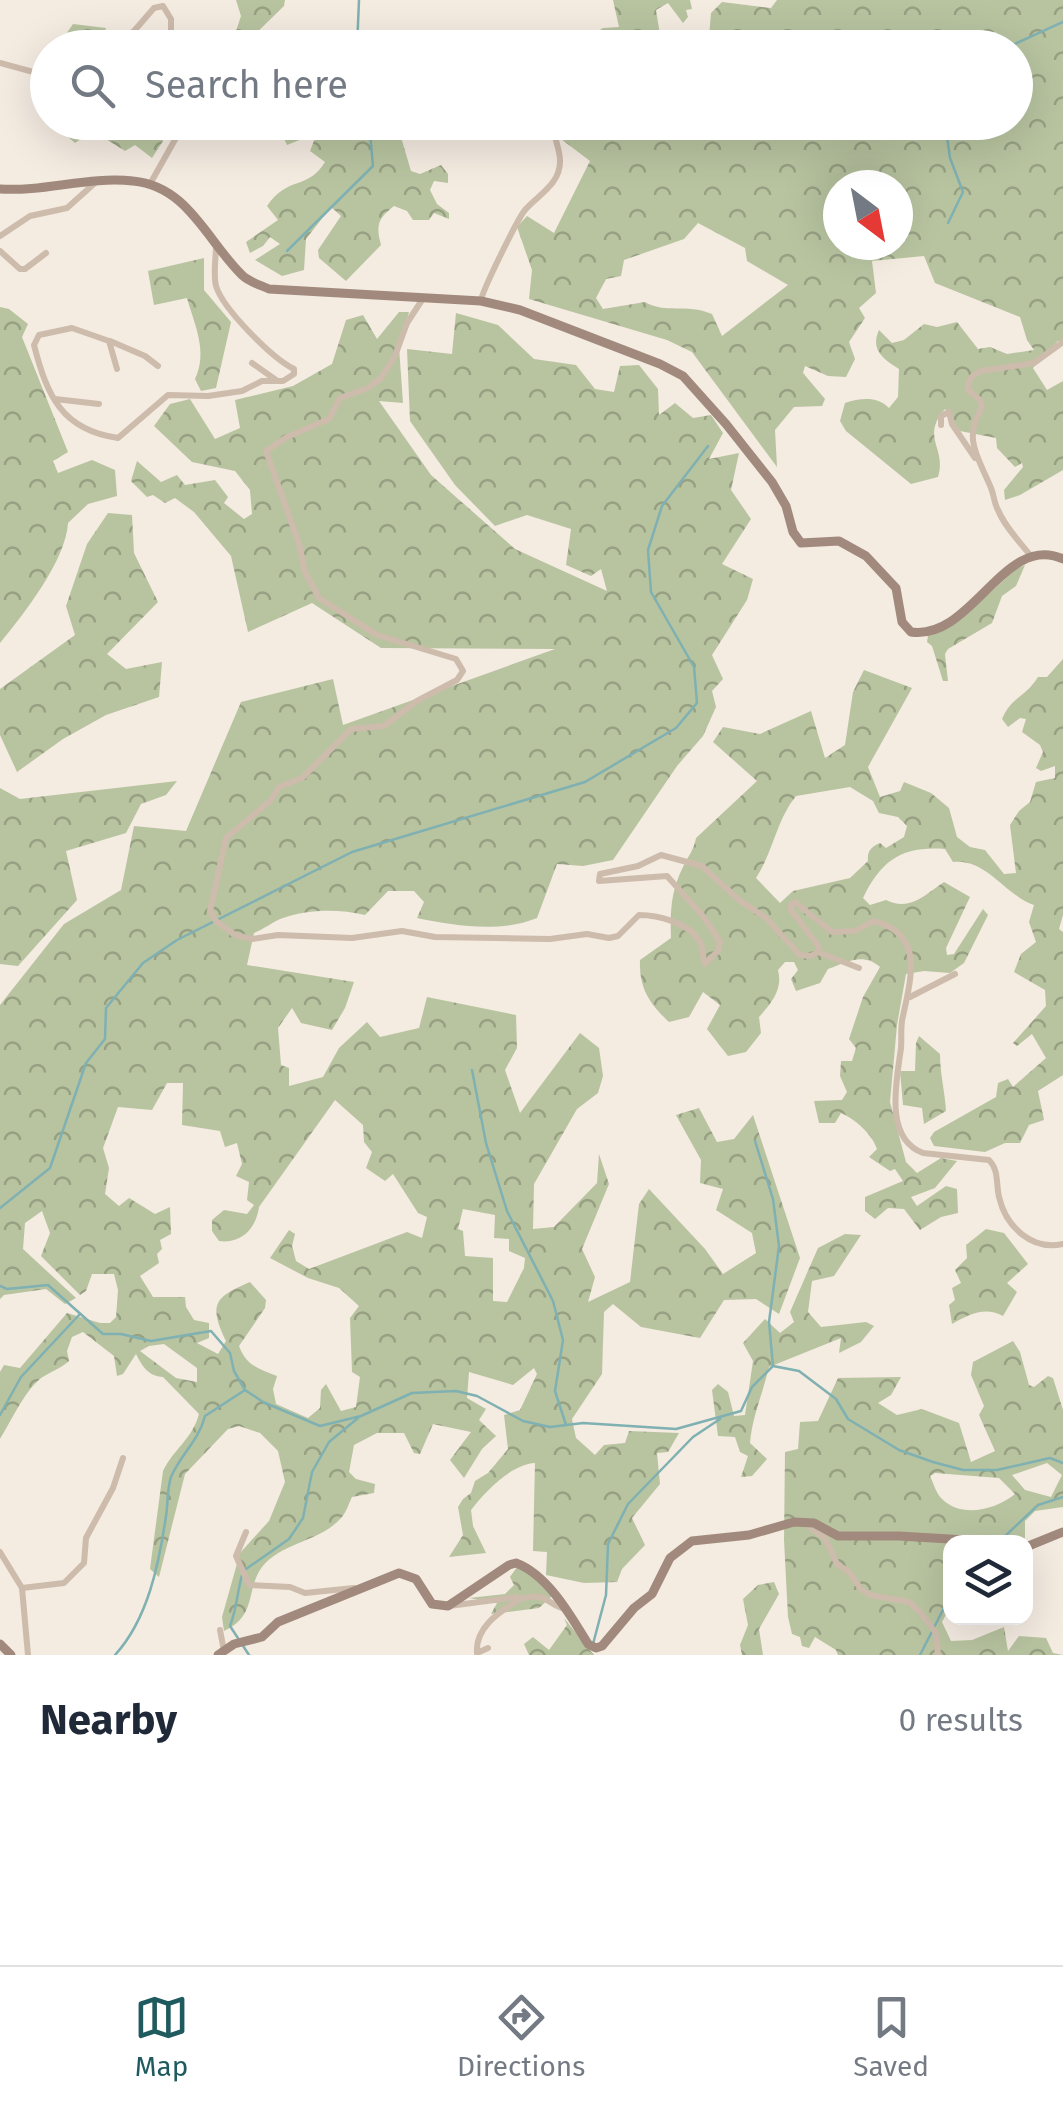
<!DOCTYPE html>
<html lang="en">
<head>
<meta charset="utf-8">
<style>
	body { margin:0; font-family:"Fira Sans",sans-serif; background:#f6f6f7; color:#1f2937 }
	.controls { position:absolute; right:30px; bottom:30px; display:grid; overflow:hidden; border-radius:20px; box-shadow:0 10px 40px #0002 }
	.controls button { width:90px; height:90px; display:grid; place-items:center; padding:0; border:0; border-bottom:2px solid #e0e1e3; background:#fff; color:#1f2937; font:50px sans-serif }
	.compass { position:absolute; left:823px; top:170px; width:90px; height:90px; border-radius:50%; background:#fff; box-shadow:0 10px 40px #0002; rotate:148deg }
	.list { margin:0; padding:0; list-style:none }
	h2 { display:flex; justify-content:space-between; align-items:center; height:130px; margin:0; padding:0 40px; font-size:42px }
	h2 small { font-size:32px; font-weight:400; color:#747a83 }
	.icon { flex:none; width:55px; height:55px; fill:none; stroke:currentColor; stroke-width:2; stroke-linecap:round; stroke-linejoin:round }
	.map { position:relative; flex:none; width:1063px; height:1655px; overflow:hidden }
	.search { position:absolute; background:#fff; box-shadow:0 10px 40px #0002; left:30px; right:30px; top:30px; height:110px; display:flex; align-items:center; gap:25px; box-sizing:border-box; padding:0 35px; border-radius:55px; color:#747a83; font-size:38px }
	.sheet { height:310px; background:#fff }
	nav { display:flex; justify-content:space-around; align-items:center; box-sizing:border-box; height:140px; border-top:2px solid #e0e1e3; background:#fff; font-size:28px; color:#747a83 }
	nav a { display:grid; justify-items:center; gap:5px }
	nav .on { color:#1f5a5e }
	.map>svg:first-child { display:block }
	.forest { fill:url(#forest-crowns); fill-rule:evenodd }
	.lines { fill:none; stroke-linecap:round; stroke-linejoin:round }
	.stream { stroke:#7fb0b2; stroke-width:2.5 }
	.street { stroke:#cdbbac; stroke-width:6 }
	.secondary { stroke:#a18a7d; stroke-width:9 }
</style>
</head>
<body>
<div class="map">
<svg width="1063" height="1655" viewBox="0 0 1063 1655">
	<defs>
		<pattern id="forest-crowns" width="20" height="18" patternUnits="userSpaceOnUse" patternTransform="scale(2.5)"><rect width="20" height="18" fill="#b8c4a0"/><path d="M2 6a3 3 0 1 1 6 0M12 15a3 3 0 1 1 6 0" fill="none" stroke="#97a083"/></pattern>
	</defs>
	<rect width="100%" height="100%" fill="#f4ebe1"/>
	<!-- forest -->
	<g class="forest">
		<polygon points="236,0 285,0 284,6 247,42 234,37 241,16"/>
		<polygon points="613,0 690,0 692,9 686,10 688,17 683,23 668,3 656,10 662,47 622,47 618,43 605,47 572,47 603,28 619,27"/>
		<path d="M777 0H1063V343L1058 341 1033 368 1047 390 1063 381V470L1020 495 1005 500 1004 490 1023 467 1022 463 1015 467 997 448 996 438 960 431 945 409C920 438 947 447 938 477L911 484 846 431 840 421 845 403C861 398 877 396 889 408L898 397 899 369C883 359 870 350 879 330L892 343 904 340 924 324 937 327 957 322 978 349 990 347 1007 354 1034 350 1027 340 1020 317 935 283 924 256 872 261 876 293 859 308 865 318 849 342 855 359 846 377 828 376 805 366 803 373 825 399 822 406 794 407 775 430 777 467 692 352 667 340 529 299 532 270 517 227 527 216 554 233 590 161 561 139V123L1016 122V48L735 47 709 37 711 13 722 2 771 8ZM838 185H898V245H838ZM698 223 745 248 747 261 788 285 722 336 712 314C686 303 665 314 645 302L603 309 596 298 606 279 621 276 624 260 684 239Z"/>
		<polygon points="73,24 106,28 100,47 57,47"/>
		<polygon points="58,123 159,123 163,141 152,158 135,145 125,151 93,131 75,143 59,129"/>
		<path d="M259 123H401L398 127 411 171 420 174 441 165 448 174V183L434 181 430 190 437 204 449 213V219L434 213 429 220H413L407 211 394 206C377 219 376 226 381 245L346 281 319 258 318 250 341 216 331 207 306 239 304 270 282 276 255 260 280 244 270 237 263 246 250 253 246 242 278 220 267 206C288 175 307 191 325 162L310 151 315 138 307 137 287 145 282 134 268 131Z"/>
		<polygon points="405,123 536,123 533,126 541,137 499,140 460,130 433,137"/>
		<path d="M204 258V290L231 322 216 388 201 391 195 379C208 352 195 326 187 298L154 305 148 271Z"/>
		<path d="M0 307 9 309 28 324 22 337 68 452 53 461 58 473 92 460 115 470 117 496 88 504 68 523C66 560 24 614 0 643Z"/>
		<path d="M399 312H409L399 347 403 403 379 401 431 475 515 549 607 591 601 569 591 576 566 565 571 529 527 515 495 526 455 485 410 421 407 349 452 354 456 313 498 325 534 359 576 365 595 389 614 392 620 366 639 365 658 389 659 415 675 403 693 418 711 415 723 433 709 459 739 453 731 490 751 519 722 564 753 579 747 600 712 655 723 679 712 691 716 707 703 736 677 766 613 860 583 866 557 864 537 918C500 933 455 926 417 918L424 902 414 891H388L365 915C339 909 309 909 283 918 274 921 264 929 254 933L247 965 354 982 345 1008 332 1030 301 1023 292 1008 278 1028 281 1065 289 1068V1086L323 1077 339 1048 367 1022 380 1037 419 1028 427 997 516 1015 517 1048 505 1070 520 1113 580 1033 599 1048 603 1076 598 1093 577 1109 534 1184 533 1229 554 1227 597 1183 599 1154 609 1184 582 1249 595 1277 588 1302 630 1282 639 1204 649 1189 705 1249 723 1274 756 1253 752 1233 716 1210 723 1189 700 1183 701 1160 676 1115 699 1108 717 1142 734 1139 753 1115 800 1258 779 1314 756 1299 724 1300 700 1338 641 1327 613 1304 604 1312 602 1374 572 1419 576 1438 595 1455 604 1445 625 1443 629 1431 679 1433 668 1452 657 1453 660 1484 632 1518 645 1545 622 1569 617 1582 584 1583 546 1575 547 1552 533 1551 535 1463C511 1464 485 1492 471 1510L473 1526 486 1553 449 1557 463 1535 458 1507 463 1499 471 1493 475 1481 488 1473 508 1449 504 1415 520 1410 537 1374 534 1368 513 1385 469 1372 467 1398 486 1409 479 1420 496 1436 482 1449 464 1478 450 1460 471 1432 433 1424 420 1454 414 1453 404 1433H377L354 1445 349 1472 356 1479 375 1484 374 1493 352 1497C349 1503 346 1513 341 1518 320 1542 282 1542 262 1567 246 1588 257 1617 224 1631L222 1617 240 1553 269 1521 285 1482 278 1451 260 1433 239 1426 228 1429 185 1474 159 1577 150 1569 163 1471C173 1450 193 1438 199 1414L163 1377C148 1376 142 1366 136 1354L123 1374 117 1376 114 1356 83 1332 72 1337 67 1351 69 1361C60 1369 50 1372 41 1378 23 1393 12 1420 0 1439V1372L4 1365 20 1368 67 1313 100 1323H110L116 1317 118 1290 114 1274H92L86 1291 80 1295 41 1256 50 1233 42 1211 25 1223 23 1249 76 1298 65 1304 46 1289 4 1295 0 1299V1005L64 924 121 890 134 826 186 831 241 702 333 679 343 725 555 649 381 648 312 603 248 632 231 556 194 512 175 498 165 503 153 495 147 497 131 481 137 461 161 482 177 475 185 485 215 480 228 497 224 503 244 519 252 514 250 490 235 471 192 462 154 426 170 404 190 399 215 439 240 428 235 400 293 386 332 364 346 320 363 315 377 339ZM167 1083H183L182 1125 220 1131 225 1147 237 1143 242 1164 236 1176 249 1182 247 1200 254 1205 247 1214 224 1210 212 1220V1231L219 1241C241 1244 256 1229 259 1207L335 1100 363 1125 364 1142 372 1152 366 1168 385 1181 393 1174 418 1213 427 1217 422 1238 407 1232 309 1269 296 1261 292 1246 295 1234 289 1230 270 1258 308 1278 339 1288 359 1306 350 1318 352 1372 360 1377 356 1407 341 1411 326 1384 321 1390 320 1408 308 1418 276 1404 273 1389 277 1376C258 1369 246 1365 239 1346L265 1308 266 1300 250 1282C215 1297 208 1304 226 1341L218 1354 197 1343 209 1338V1323L194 1320 186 1307 185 1297H153L140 1276 159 1263 157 1254 162 1249 160 1240 171 1234 170 1207 155 1214 129 1198 119 1206 105 1194 109 1168 103 1148 118 1107 152 1110ZM463 1209 495 1215 494 1238 509 1239V1251L525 1258 524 1268 507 1302 493 1301V1258L465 1256 463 1231 458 1229ZM164 1344 197 1368V1382L176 1378 140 1351 149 1346Z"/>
		<polygon points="108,513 132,515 134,553 158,602 107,654 126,669 162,662 159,697 106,715 63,739 17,772 0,735 0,689 75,635 66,606 87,544"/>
		<polygon points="1025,565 1016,586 1002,596 992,623 948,649 945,654 948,681 943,681 932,646 927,642 928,636 972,609 1016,569"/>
		<path d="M1063 659V915L1059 929 1063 932V1075L1038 1091 1044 1120 1029 1125 1020 1143H1005L985 1152 934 1146 930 1138 934 1132 996 1097 998 1083 1008 1079 1013 1087 1046 1058 1032 1034 1017 1046 1013 1043 1046 1006 1045 990 1014 972 1021 954 1036 942 1029 922 1034 905C1005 895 986 858 953 862L945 849C903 846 882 859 863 898L870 905 886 900C909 912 925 895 944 882L970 897 946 948 947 955 954 954 983 909 988 915 964 963 950 973 924 971 906 974 897 1025 890 1102 906 1162 917 1173 941 1158 957 1161 935 1188 911 1197 917 1206 946 1186 957 1189 958 1213 941 1217 920 1230 904 1209 888 1208 875 1219 865 1211V1197L903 1181 895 1169 890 1171 869 1157 877 1149C872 1134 855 1119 841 1113L835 1123H819L814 1101 842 1100 847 1092 840 1076 841 1061H852L856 1048 849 1039 863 997 880 967C863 952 847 962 828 969L820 983 796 991 791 979 798 970 794 962H785L778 970C783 989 772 1002 759 1017L761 1033 746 1052 728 1056 707 1029 720 1005 703 992 689 1017 669 1022C649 1003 639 988 640 960L671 938C670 911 671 891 683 867 688 856 694 850 696 838L757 781 713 742 723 727 760 734 811 711 825 758 845 745 853 692 864 670 912 688 868 767 880 797 900 791 904 782 931 793 949 808 957 837 970 847 985 850 1004 874 1016 873 1010 825 1019 811 1030 802 1036 782 1055 778V766L1041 771 1036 768 1043 752 1040 745 1022 732 1026 719 1020 718 1008 727 1002 719C1012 696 1025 698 1038 677H1047ZM850 787 873 801 879 813 898 817 907 826 904 837 886 848 880 843C871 847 867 851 868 861L850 878 793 891 780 903 756 878C774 850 776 821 796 796Z"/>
		<polygon points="177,781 166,795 141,804 126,833 66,851 77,900 18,966 0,964 0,788 20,799"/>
		<path d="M919 1036 940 1054C940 1074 945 1092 946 1111L924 1124 922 1108 903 1105 900 1071H915L916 1043Z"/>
		<path d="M986 1229 1004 1233 1028 1264 1007 1283 1017 1292 1003 1316C984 1306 969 1315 952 1324L949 1305 955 1300 952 1288 961 1283 955 1270 967 1258 966 1245Z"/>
		<path d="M845 1234 861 1235 834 1276 812 1281 808 1312 821 1327 866 1322 874 1326 861 1342 839 1353 841 1338 769 1367C763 1393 752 1417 750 1443L767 1459 752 1476 741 1477 748 1456 740 1452 735 1437 718 1436 712 1390 718 1384 728 1392 734 1416 745 1415 753 1361 743 1343 765 1319 780 1333 794 1322 790 1312 818 1248Z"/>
		<path d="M1013 1341 1020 1352 1029 1385 1034 1387 1048 1376 1053 1378 1063 1410V1507L1035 1511 1025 1521V1542H950V1607L942 1622 951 1641 972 1640 1004 1627 1008 1651 1019 1636 1046 1638 1053 1653 1063 1655H838L836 1650 815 1637 809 1648 802 1646 800 1637 792 1634 788 1617 784 1540 785 1452 798 1449 800 1422 818 1421 838 1378 901 1377 891 1395 878 1403 897 1415 922 1409 959 1423 971 1462 995 1451 979 1415 984 1406 971 1375 973 1362ZM1047 1463 1062 1475 1051 1497 1025 1490 1012 1475ZM935 1473 999 1478 1015 1494C995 1510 961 1519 941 1498 936 1493 933 1482 930 1476Z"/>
		<polygon points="517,1567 532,1574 552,1596 539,1608 491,1614 497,1603 469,1598 505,1594 514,1585 510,1577"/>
		<polygon points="774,1582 779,1594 759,1629 763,1655 742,1655 740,1645 748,1625 743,1599 758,1585"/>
		<polygon points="564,1618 594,1655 529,1655 524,1644 533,1637 549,1650 567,1625"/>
	</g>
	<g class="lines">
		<!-- stream -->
		<g class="stream">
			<polyline points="357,48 359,0"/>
			<polyline points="1006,48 1063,22"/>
			<polyline points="945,122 950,158 963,192 948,223"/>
			<polyline points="287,251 373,166 369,122"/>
			<polyline points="472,1070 486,1143 507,1211 553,1301 563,1340 555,1391 566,1425"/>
			<polyline points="755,1141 773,1199 779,1246 769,1322 773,1366"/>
			<polyline points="0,1208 50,1168 86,1063 105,1039 106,1008 143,963 177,940 352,852 585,782 676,728 697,703 694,667 651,592 648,550 662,506 708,446"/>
			<polyline points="0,1286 7,1289 48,1285 103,1334 121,1334 151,1341 211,1331 230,1353 234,1371 245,1390 263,1402 320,1426 361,1416 412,1393 456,1391 477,1396 523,1421 550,1427 583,1423 676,1429 741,1411 752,1387 773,1366 799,1371 836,1399 848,1419 899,1450 933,1462 963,1470 997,1470 1050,1458 1063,1463"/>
			<polyline points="0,1415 21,1377 79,1315"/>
			<polyline points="1003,1538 1038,1505 1063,1497"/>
			<polyline points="246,1569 289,1539 303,1518 312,1472 329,1442 358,1418"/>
			<path d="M242 1575C237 1593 237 1608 230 1626L249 1655"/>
			<polyline points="593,1644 606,1595 608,1544 628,1504 693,1437 720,1419"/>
			<path d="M115 1655C148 1619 159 1564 166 1516 168 1504 167 1489 171 1477 181 1454 199 1440 205 1416L245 1390"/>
			<polyline points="920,1655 950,1596"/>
		</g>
		<!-- street -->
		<g class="street">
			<polyline points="107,48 134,31 154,8 163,6 171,19 171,48"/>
			<polyline points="0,63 48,76"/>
			<polyline points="150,184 181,129 180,122"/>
			<polyline points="0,236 30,216 67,208 96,182"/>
			<polyline points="0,251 20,269 25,269 46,253"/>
			<path d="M424 297 407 323 395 356 381 378 368 388 340 398 329 419 287 437 266 451 299 544 305 572 319 598 377 635 456 659 463 671 457 680 417 701 384 726 351 729 302 778 279 787 271 800 226 838 210 911 216 921 235 935 252 939 278 935 352 938 402 931 435 937 550 939 587 934 609 938 618 936 639 915C658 915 688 923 699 940 704 947 702 956 705 964L718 951 720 942 703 916 667 876 599 881 600 874 638 866 661 855 702 866 739 900 766 918 800 955 811 956 818 952 819 947 791 910V905L795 902 832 932 855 931 873 921C925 933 911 978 903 1016 900 1027 902 1037 901 1048 897 1079 883 1138 923 1153L989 1160C999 1170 996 1184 999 1197 1006 1227 1032 1251 1063 1244"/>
			<path d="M481 301C481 293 518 218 525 210 538 195 561 184 560 160 560 149 553 135 552 122"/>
			<polyline points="110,341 145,356 158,366"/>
			<polyline points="252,363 276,380"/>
			<path d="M117 369 109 341 72 328 39 335 34 345C47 396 62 430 118 438L168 395 208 396 242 391 262 381H283L294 374V369C272 358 223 309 216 286 213 274 216 258 216 245"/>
			<polyline points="55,399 99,404"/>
			<polyline points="941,425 941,416 949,412 952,424 975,458"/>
			<path d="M1030 555C1019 541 1005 527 998 510 994 503 994 495 991 488 979 458 962 439 982 407L980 400 968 390C968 379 972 375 981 371L1034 363 1063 342"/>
			<polyline points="818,952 859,968"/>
			<polyline points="910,997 955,974"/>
			<polyline points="804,1523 825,1538 837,1564 849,1572 861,1589 870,1595 909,1602 919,1611 936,1633 938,1655"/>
			<polyline points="246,1532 236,1556 249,1585 290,1587 305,1593 354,1588"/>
			<polyline points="0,1552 22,1588 28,1655"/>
			<polyline points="22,1588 64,1583 84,1563 86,1538 113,1488 123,1458"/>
			<path d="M519 1599C550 1592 541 1601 564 1609"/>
			<path d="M449 1606 517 1597 516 1602C497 1613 475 1629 477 1653L488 1648"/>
			<polyline points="220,1630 224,1651"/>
		</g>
		<!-- secondary -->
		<g class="secondary">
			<path d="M0 189C44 192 89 176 133 181 188 186 207 241 242 275 249 282 260 285 269 289L481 301 520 310 660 364 683 376 726 424 772 482 786 506 793 532 801 543 839 541 866 556 896 588 902 622 911 632C972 641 1004 532 1063 559"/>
			<polyline points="1026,1547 1063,1532"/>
			<polyline points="0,1644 11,1655"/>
			<path d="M218 1655 234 1644 262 1637 278 1622 399 1573 416 1579 432 1604 448 1606 509 1565 516 1563C548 1575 571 1616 588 1644L596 1648 602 1646 634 1608 652 1594 670 1558 692 1541 749 1535 794 1522 814 1523 838 1536H899L1000 1542"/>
		</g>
	</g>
</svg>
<div class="controls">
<button><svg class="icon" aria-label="layers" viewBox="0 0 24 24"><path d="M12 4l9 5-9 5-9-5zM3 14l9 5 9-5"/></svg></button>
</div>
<svg class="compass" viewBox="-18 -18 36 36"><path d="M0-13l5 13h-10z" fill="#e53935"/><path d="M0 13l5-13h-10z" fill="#747a83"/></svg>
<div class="search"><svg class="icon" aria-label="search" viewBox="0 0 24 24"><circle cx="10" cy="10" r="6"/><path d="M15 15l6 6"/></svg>Search here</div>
</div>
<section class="sheet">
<h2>Nearby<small>0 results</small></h2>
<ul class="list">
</ul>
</section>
<nav>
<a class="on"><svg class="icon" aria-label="map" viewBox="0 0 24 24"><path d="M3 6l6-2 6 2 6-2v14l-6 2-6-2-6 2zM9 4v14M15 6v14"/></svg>Map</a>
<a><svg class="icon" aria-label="directions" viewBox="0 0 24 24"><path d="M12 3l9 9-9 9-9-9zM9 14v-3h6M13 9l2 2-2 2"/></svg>Directions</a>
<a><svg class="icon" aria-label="saved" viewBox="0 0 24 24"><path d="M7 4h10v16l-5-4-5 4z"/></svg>Saved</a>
</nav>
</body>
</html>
